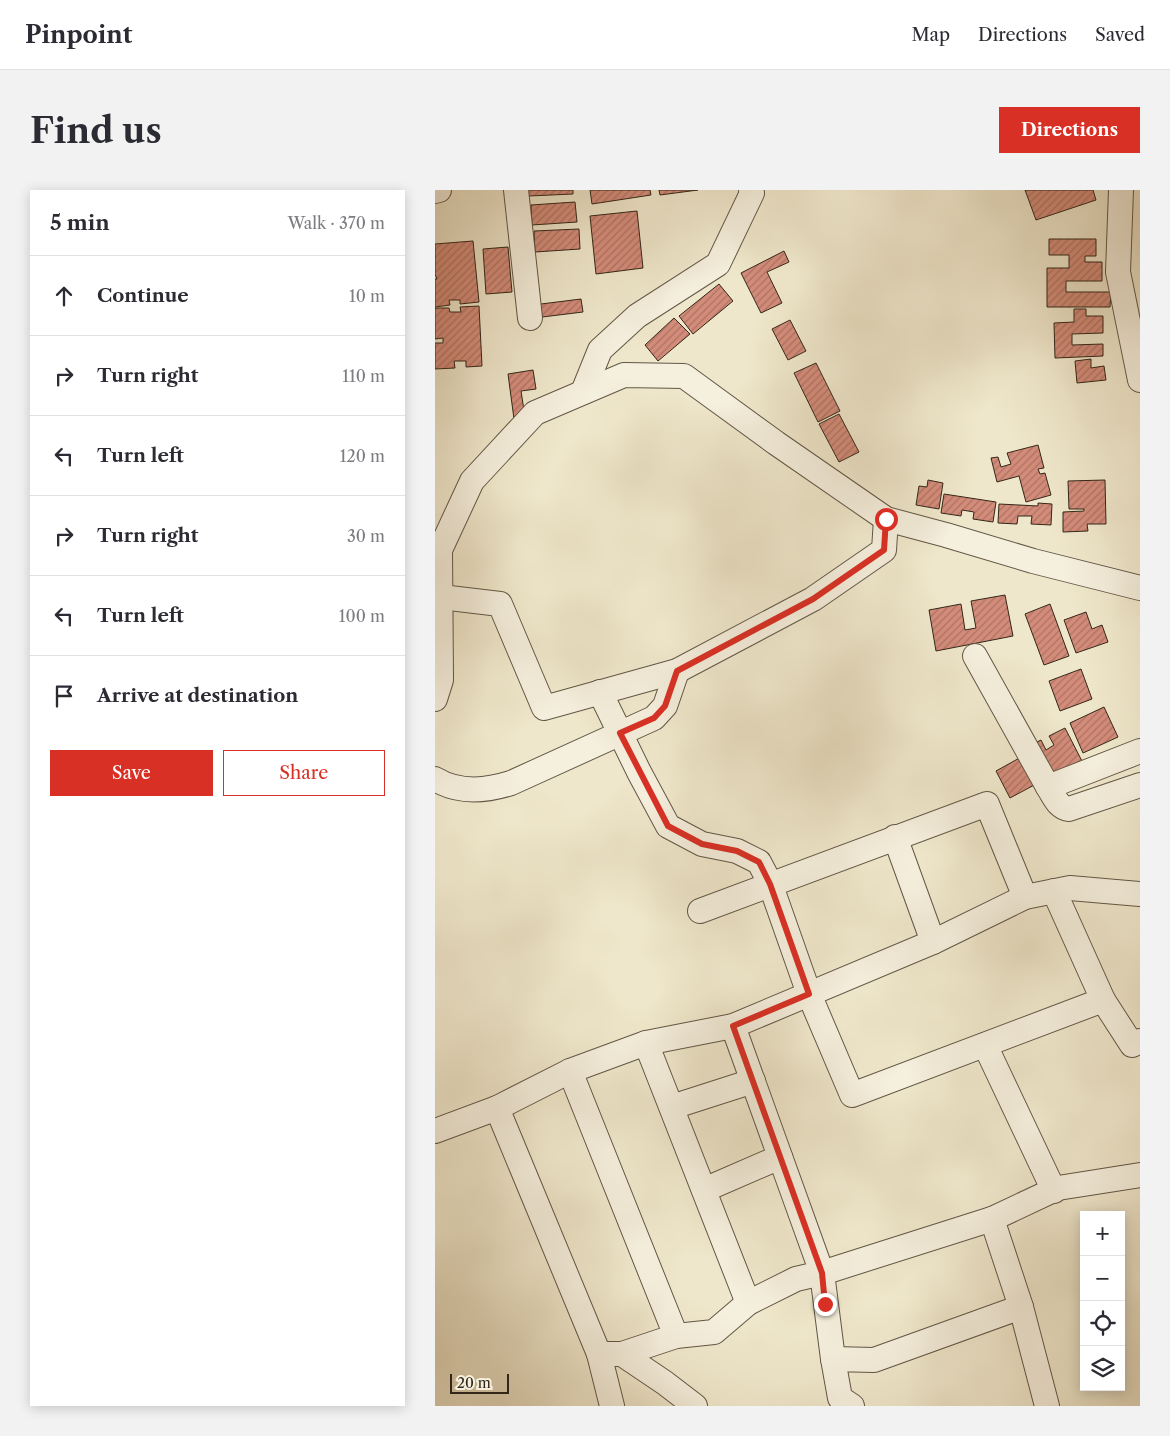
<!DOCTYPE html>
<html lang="en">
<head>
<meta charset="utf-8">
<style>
	body { margin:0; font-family:"Libre Caslon Text",serif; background:#f2f2f3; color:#2b2b33 }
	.controls { position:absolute; right:15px; bottom:15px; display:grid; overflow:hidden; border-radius:0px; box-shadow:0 2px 12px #0003 }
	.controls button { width:45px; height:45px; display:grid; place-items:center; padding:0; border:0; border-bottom:1px solid #e1e1e2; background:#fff; color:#2b2b33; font:25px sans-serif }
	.scale { position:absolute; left:15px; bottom:12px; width:59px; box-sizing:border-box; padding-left:5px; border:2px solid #332719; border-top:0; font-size:14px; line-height:18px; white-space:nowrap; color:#332719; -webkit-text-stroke:4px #f5efdd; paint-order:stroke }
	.stop { position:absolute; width:15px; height:15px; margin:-11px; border:4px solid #d93025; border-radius:50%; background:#fff }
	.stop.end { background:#d93025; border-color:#fff; box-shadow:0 1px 5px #0008 }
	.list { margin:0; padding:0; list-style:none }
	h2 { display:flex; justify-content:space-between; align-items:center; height:65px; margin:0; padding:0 20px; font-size:21px }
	h2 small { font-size:16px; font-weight:400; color:#7c7c81 }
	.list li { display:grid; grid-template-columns:32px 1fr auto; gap:15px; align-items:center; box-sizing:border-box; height:80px; padding:0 20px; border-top:1px solid #e1e1e2 }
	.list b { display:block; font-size:19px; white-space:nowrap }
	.list em { font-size:16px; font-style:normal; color:#7c7c81 }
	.actions { display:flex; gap:10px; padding:15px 20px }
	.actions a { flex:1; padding:11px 0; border:1px solid #d93025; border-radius:0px; text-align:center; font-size:18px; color:#d93025 }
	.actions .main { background:#d93025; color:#fff }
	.icon { flex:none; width:28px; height:28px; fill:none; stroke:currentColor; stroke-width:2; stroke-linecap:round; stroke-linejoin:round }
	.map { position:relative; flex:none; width:705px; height:1216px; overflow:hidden; border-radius:0px }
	header { display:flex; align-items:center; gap:30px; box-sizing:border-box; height:70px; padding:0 25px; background:#fff; border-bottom:1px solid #e1e1e2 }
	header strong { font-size:24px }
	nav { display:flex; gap:28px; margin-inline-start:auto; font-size:18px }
	.intro { display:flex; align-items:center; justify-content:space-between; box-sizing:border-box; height:120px; padding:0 30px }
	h1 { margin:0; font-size:35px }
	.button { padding:12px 22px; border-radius:0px; background:#d93025; color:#fff; font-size:18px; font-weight:700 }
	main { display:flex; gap:30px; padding:0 30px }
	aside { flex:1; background:#fff; border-radius:0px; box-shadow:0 2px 12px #0003 }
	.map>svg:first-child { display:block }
	.building { fill:url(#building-hatch); stroke:#332719 }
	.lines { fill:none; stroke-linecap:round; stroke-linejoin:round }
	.minor-casing { stroke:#625746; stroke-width:26 }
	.minor { stroke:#f5efdd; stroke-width:24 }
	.route { stroke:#d93025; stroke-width:6 }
</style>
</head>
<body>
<header>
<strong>Pinpoint</strong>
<nav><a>Map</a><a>Directions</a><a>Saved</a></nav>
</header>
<div class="intro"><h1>Find us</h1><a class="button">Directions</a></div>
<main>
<aside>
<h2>5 min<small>Walk · 370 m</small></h2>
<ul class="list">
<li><svg class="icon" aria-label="ahead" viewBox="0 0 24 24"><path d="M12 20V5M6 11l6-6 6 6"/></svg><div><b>Continue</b></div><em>10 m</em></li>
<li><svg class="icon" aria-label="right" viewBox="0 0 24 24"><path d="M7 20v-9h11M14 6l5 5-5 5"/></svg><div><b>Turn right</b></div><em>110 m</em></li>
<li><svg class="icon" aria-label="left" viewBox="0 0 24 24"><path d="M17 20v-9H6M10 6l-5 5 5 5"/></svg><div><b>Turn left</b></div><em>120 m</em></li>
<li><svg class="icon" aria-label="right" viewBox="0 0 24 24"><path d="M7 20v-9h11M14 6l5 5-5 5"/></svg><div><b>Turn right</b></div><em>30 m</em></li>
<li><svg class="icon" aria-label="left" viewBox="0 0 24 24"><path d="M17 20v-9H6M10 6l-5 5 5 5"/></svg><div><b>Turn left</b></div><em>100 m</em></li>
<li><svg class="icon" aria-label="arrive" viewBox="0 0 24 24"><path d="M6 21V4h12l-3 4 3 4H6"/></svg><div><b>Arrive at destination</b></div></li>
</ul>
<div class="actions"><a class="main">Save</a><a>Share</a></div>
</aside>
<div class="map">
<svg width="705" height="1216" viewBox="0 0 705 1216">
	<defs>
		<pattern id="building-hatch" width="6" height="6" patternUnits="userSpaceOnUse" patternTransform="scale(1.25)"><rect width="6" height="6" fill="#d48c7a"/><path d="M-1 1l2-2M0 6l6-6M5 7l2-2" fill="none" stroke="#ad7263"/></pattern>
	</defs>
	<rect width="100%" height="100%" fill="#efe7cb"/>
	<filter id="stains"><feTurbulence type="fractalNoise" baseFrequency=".004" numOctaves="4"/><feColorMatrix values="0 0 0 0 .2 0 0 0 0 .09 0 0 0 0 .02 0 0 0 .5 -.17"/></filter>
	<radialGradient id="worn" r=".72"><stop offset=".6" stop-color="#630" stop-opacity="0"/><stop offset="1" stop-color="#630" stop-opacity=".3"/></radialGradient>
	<!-- building -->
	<g class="building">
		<polygon points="93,0 138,0 138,4 94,6"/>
		<polygon points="155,0 215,0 216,5 157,14"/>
		<polygon points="224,0 263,0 225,5"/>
		<polygon points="590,0 658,0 661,10 601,30"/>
		<polygon points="140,12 142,32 97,35 96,15"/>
		<polygon points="202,21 208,78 161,84 155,26"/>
		<polygon points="144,39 145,59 100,62 99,41"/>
		<polygon points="614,49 661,49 661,66 650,66 650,72 667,72 667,91 631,91 631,102 676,102 675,117 612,117 612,78 634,78 634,65 614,65"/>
		<polygon points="38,51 44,112 25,114 25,110 14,110 15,115 0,117 0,89 2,89 0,84 0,54"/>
		<polygon points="73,57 77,102 51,104 48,59"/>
		<polygon points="349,61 354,72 332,82 347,113 326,123 306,83"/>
		<polygon points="284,94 298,111 258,144 244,126"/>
		<polygon points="146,109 148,122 99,128 98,115"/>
		<polygon points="44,116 47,176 31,177 31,171 19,171 20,178 0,179 0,153 8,153 8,148 0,149 0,118 14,118 15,122 26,122 25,117"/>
		<polygon points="639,119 651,119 651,126 668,126 668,143 637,144 637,155 668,154 668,166 620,168 619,133 639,132"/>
		<polygon points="239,128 255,144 223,171 210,155"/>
		<polygon points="355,130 371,161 353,170 337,139"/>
		<polygon points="656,169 656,178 669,176 671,190 642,193 640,171"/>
		<polygon points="381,173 405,221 383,232 359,183"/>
		<polygon points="98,180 101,199 86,201 90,227 79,229 73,184"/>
		<polygon points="404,224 424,262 404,272 384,234"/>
		<polygon points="603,255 609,278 603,279 605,284 610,283 616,305 591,312 584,286 562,292 556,268 563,267 566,277 576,274 572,263"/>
		<polygon points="493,290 508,293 504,319 481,315 484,296 492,297"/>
		<polygon points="670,290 671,334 652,334 653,341 628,342 628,322 649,321 649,319 634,319 633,291"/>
		<polygon points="509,304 561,312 558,332 538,329 539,322 527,320 526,326 506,323"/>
		<polygon points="603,313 617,314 616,335 596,334 597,326 583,326 582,334 563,333 564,314 603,316"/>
		<polygon points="570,405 578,446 501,461 494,420 526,414 530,440 541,438 536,411"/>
		<polygon points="615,414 634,466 609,475 590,424"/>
		<polygon points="651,422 657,439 667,435 673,452 641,463 629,430"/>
		<polygon points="646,479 657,509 625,521 614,491"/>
		<polygon points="669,517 683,547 648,563 635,533"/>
		<polygon points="630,538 649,575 620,590 600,553 606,550 611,560 619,555 614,546"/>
		<polygon points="588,566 603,593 575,608 561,581"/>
	</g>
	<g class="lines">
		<!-- minor casing -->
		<g class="minor-casing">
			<g id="minor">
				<polyline points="81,0 95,128"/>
				<polyline points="686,0 683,82 705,190"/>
				<polyline points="0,1 4,0"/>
				<polyline points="148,202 165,160 202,126 283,74 317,3 316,0"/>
				<polyline points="6,407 65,414 109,518 242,481 378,409 449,360 451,329"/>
				<polyline points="540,466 613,597 705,561"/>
				<polyline points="165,502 204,582 233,636 267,654 302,661 324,672 335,693 374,804 417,905 668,810 697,855 705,851"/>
				<polyline points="0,509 6,490 5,360 37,291 100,223 189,185 249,186 341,253 451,329 511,345 598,371 705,398"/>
				<path d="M0 589C23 603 51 601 76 593L219 528 230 516 242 481"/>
				<path d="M613 597C619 606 623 618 634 619L705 595"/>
				<polyline points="460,647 498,752"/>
				<polyline points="619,701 668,810"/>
				<polyline points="265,721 552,614 590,707"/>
				<polyline points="298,836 387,1083 398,1169"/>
				<polyline points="211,853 313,1113"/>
				<polyline points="550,855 619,1001"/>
				<polyline points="135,881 241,1146"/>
				<polyline points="237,917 318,891"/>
				<polyline points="62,918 164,1164 177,1216"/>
				<polyline points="0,941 62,918 135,881 211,853 298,836 498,752 590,707 635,698 705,704"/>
				<polyline points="269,1000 345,967"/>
				<polyline points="557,1029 586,1117"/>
				<polyline points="164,1164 187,1164 241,1146 279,1142 313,1113 361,1089 387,1083 557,1029 623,998 705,985"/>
				<polyline points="187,1164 230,1193 260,1216"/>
				<polyline points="417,1216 405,1208 398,1169 439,1170 586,1117 612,1216"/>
			</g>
		</g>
		<!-- minor -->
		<use href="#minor" class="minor"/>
	</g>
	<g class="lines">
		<!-- route -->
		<polyline class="route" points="390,1114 387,1083 298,836 374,804 335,694 324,672 302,661 267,654 233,636 185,543 219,528 230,516 242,481 378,409 449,360 451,329"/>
	</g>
	<rect width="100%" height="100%" filter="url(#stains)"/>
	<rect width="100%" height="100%" fill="url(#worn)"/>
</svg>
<div class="controls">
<button>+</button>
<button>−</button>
<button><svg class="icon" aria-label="locate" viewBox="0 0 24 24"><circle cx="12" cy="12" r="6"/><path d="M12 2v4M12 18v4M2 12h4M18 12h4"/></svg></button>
<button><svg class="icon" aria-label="layers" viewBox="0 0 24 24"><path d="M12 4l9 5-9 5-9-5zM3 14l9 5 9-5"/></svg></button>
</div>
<div class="scale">20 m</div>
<div class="stop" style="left:451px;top:329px"></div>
<div class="stop end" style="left:390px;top:1114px"></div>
</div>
</main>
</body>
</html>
